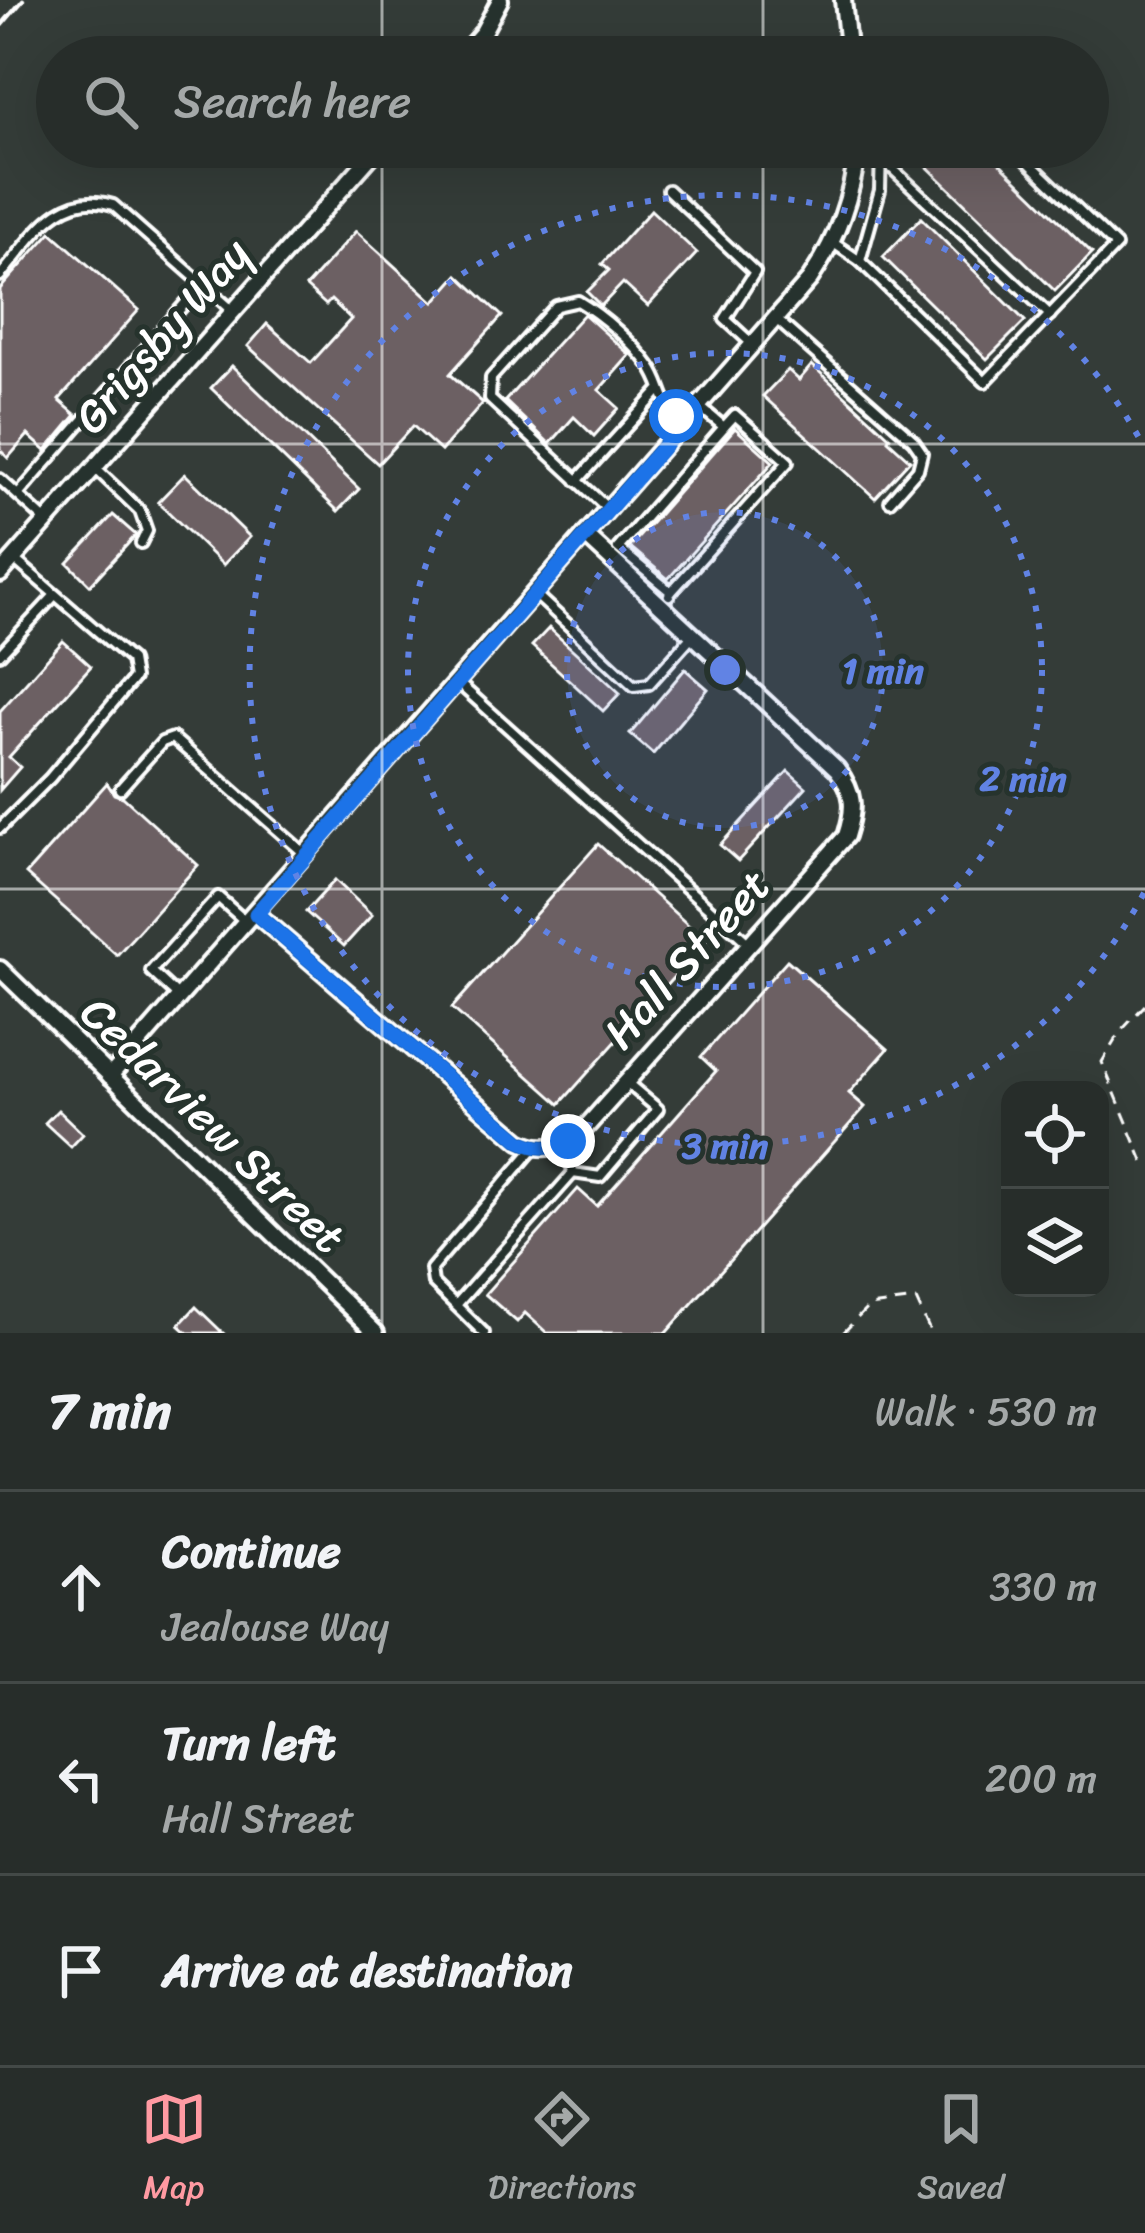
<!DOCTYPE html>
<html lang="en">
<head>
<meta charset="utf-8">
<style>
	body { margin:0; font-family:Sriracha,sans-serif; background:#333936; color:#f1f3f6 }
	.controls { position:absolute; right:36px; bottom:36px; display:grid; overflow:hidden; border-radius:24px; box-shadow:0 12px 48px #0002 }
	.controls button { width:108px; height:108px; display:grid; place-items:center; padding:0; border:0; border-bottom:3px solid #434947; background:#272d2a; color:#f1f3f6; font:60px sans-serif }
	.stop { position:absolute; width:36px; height:36px; margin:-27px; border:9px solid #1a73e8; border-radius:50%; background:#fff }
	.stop.end { background:#1a73e8; border-color:#fff; box-shadow:0 3px 12px #0008 }
	.list { margin:0; padding:0; list-style:none }
	h2 { display:flex; justify-content:space-between; align-items:center; height:156px; margin:0; padding:0 48px; font-size:51px }
	h2 small { font-size:39px; font-weight:400; color:#a4a8a8 }
	.list li { display:grid; grid-template-columns:78px 1fr auto; gap:36px; align-items:center; box-sizing:border-box; height:192px; padding:0 48px; border-top:3px solid #434947 }
	.list b { display:block; font-size:45px; white-space:nowrap }
	.list p { margin:0; font-size:39px; white-space:nowrap; color:#a4a8a8 }
	.list em { font-size:39px; font-style:normal; color:#a4a8a8 }
	.icon { flex:none; width:66px; height:66px; fill:none; stroke:currentColor; stroke-width:2; stroke-linecap:round; stroke-linejoin:round }
	.map { position:relative; flex:none; width:1145px; height:1333px; overflow:hidden }
	.search { position:absolute; background:#272d2a; box-shadow:0 12px 48px #0002; left:36px; right:36px; top:36px; height:132px; display:flex; align-items:center; gap:30px; box-sizing:border-box; padding:0 42px; border-radius:66px; color:#a4a8a8; font-size:45px }
	.sheet { height:732px; background:#272d2a }
	nav { display:flex; justify-content:space-around; align-items:center; box-sizing:border-box; height:168px; border-top:3px solid #434947; background:#272d2a; font-size:33px; color:#a4a8a8 }
	nav a { display:grid; justify-items:center; gap:6px }
	nav .on { color:#ff9aa2 }
	.map>svg:first-child { display:block }
	.building { fill:#6c6063; stroke:#fff; stroke-width:3 }
	.lines { fill:none; stroke-linecap:round; stroke-linejoin:round }
	.lane-casing { stroke:#fff; stroke-width:16 }
	.street-casing { stroke:#fff; stroke-width:22 }
	.path { stroke:#fff; stroke-width:3; stroke-dasharray:12 9; stroke-linecap:butt }
	.lane { stroke:#26332d; stroke-width:8 }
	.street { stroke:#26332d; stroke-width:14 }
	.rail { stroke:#fff; stroke-width:4.5 }
	.route { stroke:#1a73e8; stroke-width:15 }
	.grid { fill:none; stroke:#fff; stroke-width:3; stroke-opacity:0.55 }
	.ring { fill:none; stroke:#6183e4; stroke-width:6; stroke-dasharray:6 12 }
	.labels { text-anchor:middle; dominant-baseline:central; stroke-width:10; stroke-linejoin:round; paint-order:stroke }
	.street-label { font-size:45px; fill:#fff; stroke:#26332d }
	.centre { fill:#6183e4; stroke:#26332d; stroke-width:6 }
	.ring-label { font-size:36px; text-anchor:middle; font-weight:bold; fill:#6183e4; stroke:#26332d; stroke-width:10; stroke-linejoin:round; paint-order:stroke }
</style>
</head>
<body>
<div class="map">
<svg width="1145" height="1333" viewBox="0 0 1145 1333">
	<rect width="100%" height="100%" fill="#343c38"/>
	<filter id="ink" filterUnits="userSpaceOnUse"><feTurbulence type="fractalNoise" baseFrequency=".00833" numOctaves="2"/><feDisplacementMap in="SourceGraphic" scale="24" xChannelSelector="R" yChannelSelector="G"/><feConvolveMatrix kernelMatrix="1 2 1 2 8 2 1 2 1" color-interpolation-filters="sRGB"/></filter>
	<g filter="url(#ink)">
		<!-- building -->
		<g class="building">
			<polygon points="907,147 983,147 1092,253 1055,291"/>
			<polygon points="651,210 697,253 648,306 623,283 601,306 587,292 609,270 602,264"/>
			<polygon points="921,218 1025,321 987,359 883,257"/>
			<polygon points="356,231 434,302 458,275 502,316 450,374 483,403 441,451 413,426 378,464 248,346 267,324 311,363 351,319 331,300 326,305 306,287"/>
			<polygon points="51,232 139,310 59,400 76,415 46,451 28,435 8,458 0,450 0,289"/>
			<polygon points="584,314 630,355 599,390 619,408 594,436 574,417 550,444 505,401"/>
			<polygon points="812,365 890,437 888,440 910,460 875,498 763,396 788,370 799,380"/>
			<polygon points="232,366 359,489 338,511 211,388"/>
			<polygon points="735,428 773,462 668,579 630,547"/>
			<polygon points="185,474 250,537 223,565 158,502"/>
			<polygon points="113,515 136,535 90,585 68,563"/>
			<polygon points="549,628 620,693 603,711 532,646"/>
			<polygon points="63,641 91,666 9,757 20,767 0,790 0,711"/>
			<polygon points="685,669 708,689 653,754 630,734"/>
			<polygon points="788,771 806,787 738,861 720,845"/>
			<polygon points="107,783 114,794 123,797 198,865 117,955 26,874"/>
			<polygon points="598,844 706,941 560,1104 452,1008"/>
			<polygon points="335,880 372,915 344,946 306,912"/>
			<polygon points="787,960 888,1049 849,1093 865,1107 666,1333 547,1333 525,1313 517,1322 485,1294 578,1189 597,1206 716,1071 701,1057"/>
			<polygon points="58,1110 83,1134 71,1147 45,1123"/>
			<polygon points="196,1307 223,1333 188,1333 179,1325"/>
		</g>
		<g class="lines">
			<!-- lane casing -->
			<g class="lane-casing">
				<g id="lane">
					<polyline points="874,54 905,53 913,57"/>
					<polyline points="882,159 1050,315"/>
					<polyline points="668,190 755,272 725,319 751,343"/>
					<polyline points="832,242 860,261 880,190 881,147"/>
					<polyline points="860,261 985,382 1116,246 1013,147"/>
					<path d="M0 276C32 240 58 188 113 205L232 310"/>
					<polyline points="776,319 913,440 922,453 918,469 890,501"/>
					<polyline points="95,468 140,511 147,531 141,543"/>
					<polyline points="0,479 45,520"/>
					<polyline points="577,481 659,391"/>
					<polyline points="18,495 202,284"/>
					<path d="M607 508 490 399 491 378 556 306 578 301C603 316 633 342 650 366 665 387 659 400 683 424"/>
					<polyline points="620,546 724,427"/>
					<polyline points="618,548 671,592 669,595"/>
					<polyline points="671,592 788,462 735,415 724,427 699,406"/>
					<polyline points="534,593 634,686 649,684 692,636"/>
					<polyline points="0,654 54,596"/>
					<polyline points="457,682 748,943"/>
					<polyline points="120,789 162,742 173,738 305,854"/>
					<polyline points="0,828 50,778 134,678 131,660 14,559"/>
					<polyline points="180,998 151,971 218,897 246,922"/>
					<polyline points="573,1173 600,1177 658,1109 626,1082"/>
					<polyline points="456,1305 573,1173 568,1142"/>
					<polyline points="484,1333 433,1283 431,1269 534,1148"/>
				</g>
			</g>
			<!-- street casing -->
			<g class="street-casing">
				<g id="street">
					<polyline points="843,0 849,57"/>
					<polyline points="461,57 483,32 500,0"/>
					<polyline points="0,574 379,147"/>
					<path d="M256 914 520 1141C543 1153 558 1146 579 1135L846 836C855 808 855 793 837 769L585 535"/>
					<polyline points="0,969 376,1333"/>
					<path d="M110 1076 810 279C838 237 852 197 858 147"/>
				</g>
			</g>
			<!-- path -->
			<g class="path">
				<polyline points="1145,1005 1120,1032 1102,1062 1145,1166"/>
				<polyline points="843,1333 869,1306 916,1300 931,1333"/>
			</g>
			<!-- lane -->
			<use href="#lane" class="lane"/>
			<!-- street -->
			<use href="#street" class="street"/>
			<!-- rail -->
			<polyline class="rail" points="0,27 23,0"/>
		</g>
	</g>
	<g class="lines" filter="url(#ink)">
		<!-- route -->
		<path class="route" d="M568 1141C551 1150 537 1149 520 1141L256 914 683 424 676 416"/>
	</g>
	<!-- grid -->
	<path class="grid" d="M382 0V57M763 0V57M382 147V1333M763 147V1333M0 444H1145M0 889H1145"/>
	<!-- distance rings -->
	<circle cx="725" cy="670" r="158" fill="#6183e4" fill-opacity=".12"/>
	<g class="ring">
		<circle cx="725" cy="670" r="158"/>
		<circle cx="725" cy="670" r="317"/>
		<path d="M1144 893A475 475 0 1 1 1144 447"/>
	</g>
	<g class="labels">
		<!-- street labels -->
		<g class="street-label">
			<text transform="translate(162 336) rotate(-49)">Grigsby Way</text>
			<text transform="translate(687 959) rotate(-48)">Hall Street</text>
			<text transform="translate(213 1125) rotate(44)">Cedarview Street</text>
		</g>
	</g>
	<circle cx="725" cy="670" r="18" class="centre"/>
	<g class="ring-label">
		<text x="883" y="683">1 min</text>
		<text x="1023" y="791">2 min</text>
		<text x="725" y="1158">3 min</text>
	</g>
</svg>
<div class="controls">
<button><svg class="icon" aria-label="locate" viewBox="0 0 24 24"><circle cx="12" cy="12" r="6"/><path d="M12 2v4M12 18v4M2 12h4M18 12h4"/></svg></button>
<button><svg class="icon" aria-label="layers" viewBox="0 0 24 24"><path d="M12 4l9 5-9 5-9-5zM3 14l9 5 9-5"/></svg></button>
</div>
<div class="stop" style="left:676px;top:416px"></div>
<div class="stop end" style="left:568px;top:1141px"></div>
<div class="search"><svg class="icon" aria-label="search" viewBox="0 0 24 24"><circle cx="10" cy="10" r="6"/><path d="M15 15l6 6"/></svg>Search here</div>
</div>
<section class="sheet">
<h2>7 min<small>Walk · 530 m</small></h2>
<ul class="list">
<li><svg class="icon" aria-label="ahead" viewBox="0 0 24 24"><path d="M12 20V5M6 11l6-6 6 6"/></svg><div><b>Continue</b><p>Jealouse Way</p></div><em>330 m</em></li>
<li><svg class="icon" aria-label="left" viewBox="0 0 24 24"><path d="M17 20v-9H6M10 6l-5 5 5 5"/></svg><div><b>Turn left</b><p>Hall Street</p></div><em>200 m</em></li>
<li><svg class="icon" aria-label="arrive" viewBox="0 0 24 24"><path d="M6 21V4h12l-3 4 3 4H6"/></svg><div><b>Arrive at destination</b></div></li>
</ul>
</section>
<nav>
<a class="on"><svg class="icon" aria-label="map" viewBox="0 0 24 24"><path d="M3 6l6-2 6 2 6-2v14l-6 2-6-2-6 2zM9 4v14M15 6v14"/></svg>Map</a>
<a><svg class="icon" aria-label="directions" viewBox="0 0 24 24"><path d="M12 3l9 9-9 9-9-9zM9 14v-3h6M13 9l2 2-2 2"/></svg>Directions</a>
<a><svg class="icon" aria-label="saved" viewBox="0 0 24 24"><path d="M7 4h10v16l-5-4-5 4z"/></svg>Saved</a>
</nav>
</body>
</html>
